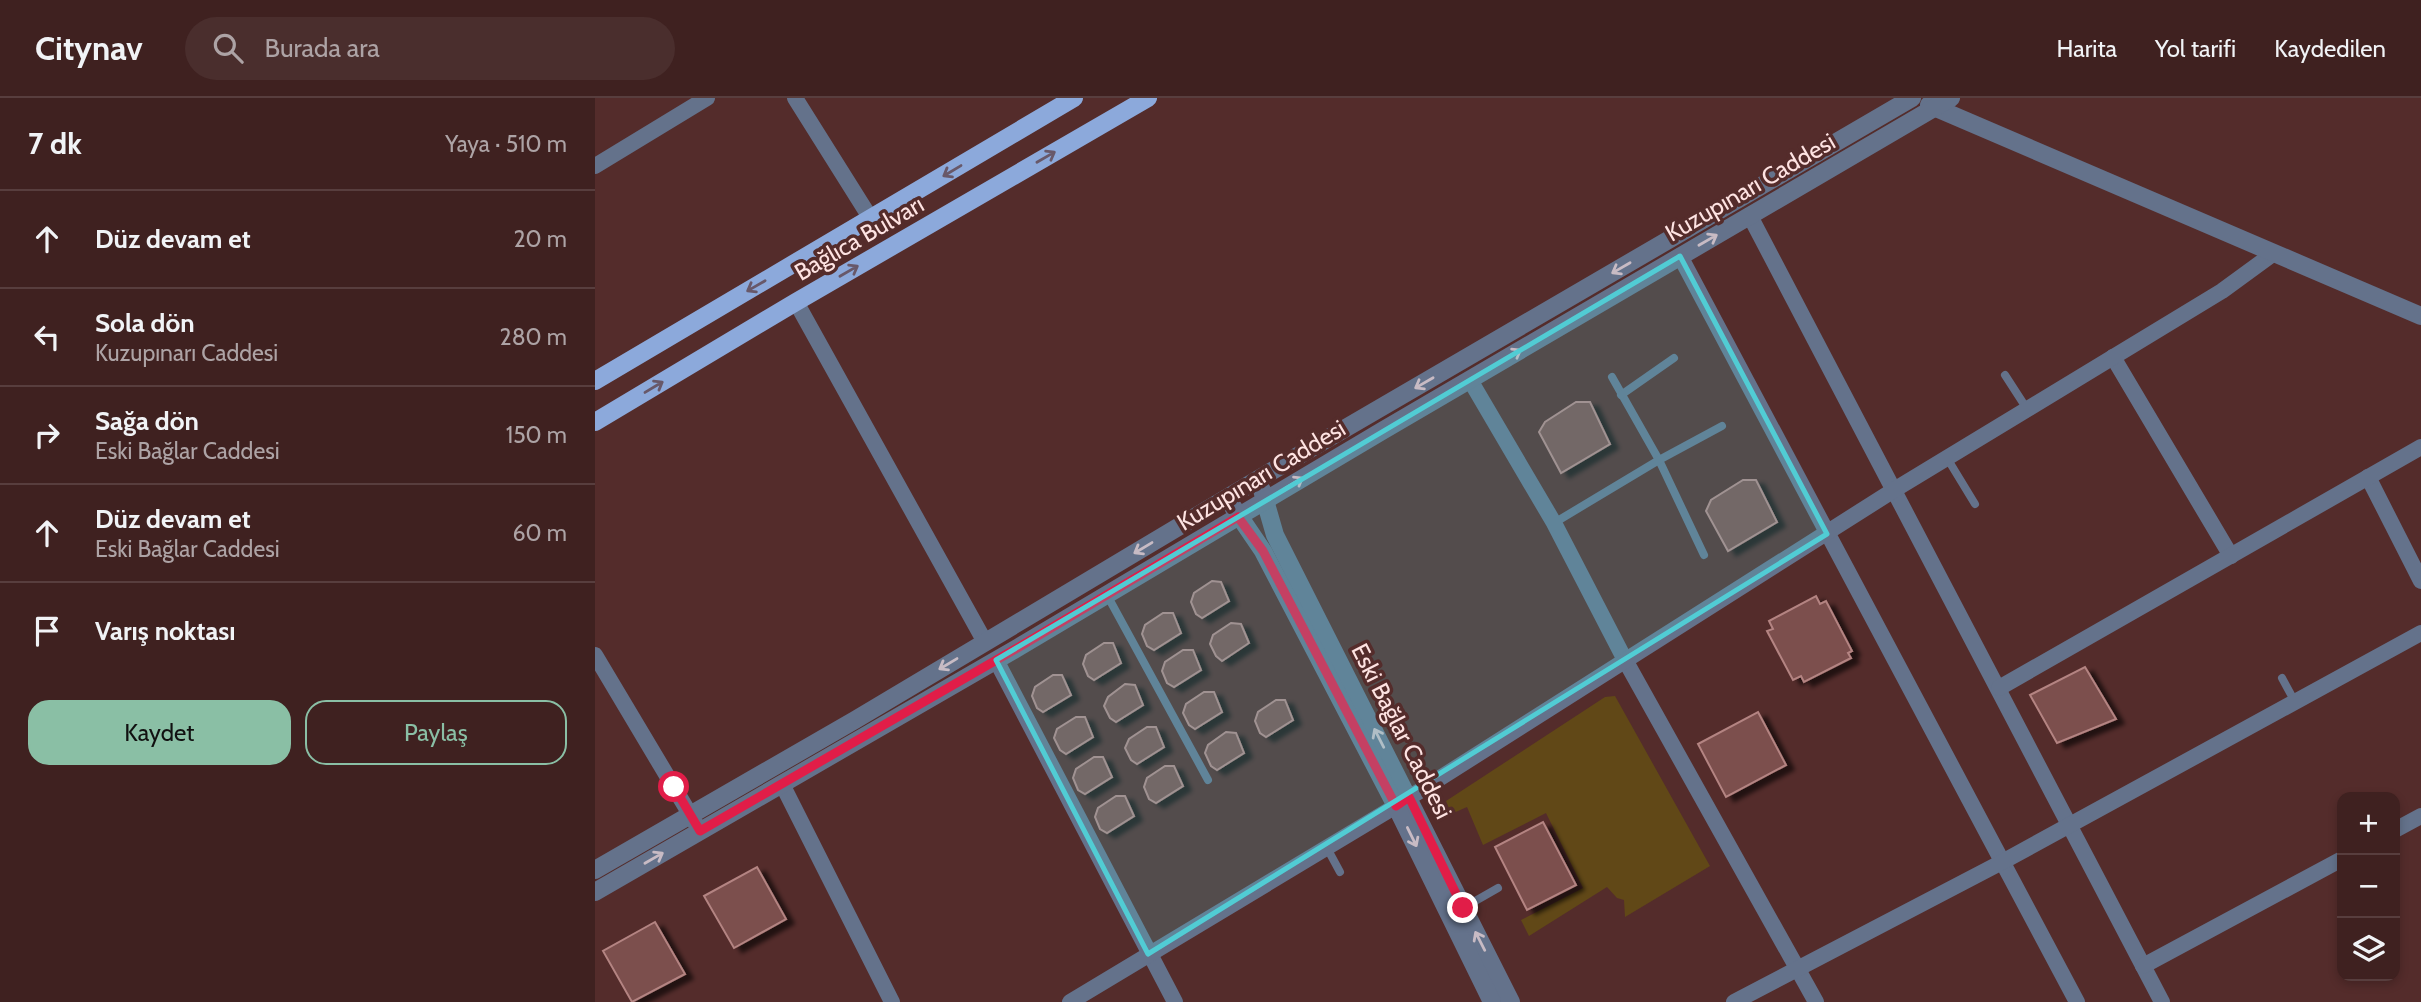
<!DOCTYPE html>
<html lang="tr">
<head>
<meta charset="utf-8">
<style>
	body { margin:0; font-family:Cabin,sans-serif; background:#4a2e2d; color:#f1f3f6 }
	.controls { position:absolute; right:21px; bottom:21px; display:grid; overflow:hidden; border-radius:14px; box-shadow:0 4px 10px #0003 }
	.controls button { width:63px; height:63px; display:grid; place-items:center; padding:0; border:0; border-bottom:2px solid #583e3e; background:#3f2120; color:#f1f3f6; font:35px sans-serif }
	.stop { position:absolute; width:21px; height:21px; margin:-16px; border:5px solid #e11d48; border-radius:50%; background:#fff }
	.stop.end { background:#e11d48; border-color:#fff; box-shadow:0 2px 7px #0008 }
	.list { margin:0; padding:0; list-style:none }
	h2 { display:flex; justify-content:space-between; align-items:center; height:91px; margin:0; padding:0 28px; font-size:30px }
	h2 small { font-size:23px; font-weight:400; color:#ada3a5 }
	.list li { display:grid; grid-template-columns:46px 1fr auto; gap:21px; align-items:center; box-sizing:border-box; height:98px; padding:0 28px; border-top:2px solid #583e3e }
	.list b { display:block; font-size:26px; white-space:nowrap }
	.list p { margin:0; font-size:23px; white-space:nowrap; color:#ada3a5 }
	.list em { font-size:23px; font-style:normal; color:#ada3a5 }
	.actions { display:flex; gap:14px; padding:21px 28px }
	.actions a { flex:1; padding:16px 0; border:2px solid #8abfa5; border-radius:21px; text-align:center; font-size:24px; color:#8abfa5 }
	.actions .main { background:#8abfa5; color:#111 }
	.icon { flex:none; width:38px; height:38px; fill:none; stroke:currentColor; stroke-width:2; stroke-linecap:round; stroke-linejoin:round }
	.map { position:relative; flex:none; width:1826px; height:904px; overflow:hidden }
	header { display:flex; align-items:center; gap:42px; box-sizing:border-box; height:98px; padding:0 35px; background:#3f2120; border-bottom:2px solid #583e3e }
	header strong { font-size:33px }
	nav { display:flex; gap:38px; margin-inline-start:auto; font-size:24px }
	.search { width:490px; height:63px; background:#4a2e2d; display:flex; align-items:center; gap:18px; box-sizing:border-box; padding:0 24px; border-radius:38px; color:#ada3a5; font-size:26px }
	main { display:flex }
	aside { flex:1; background:#3f2120 }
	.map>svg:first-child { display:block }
	.green { fill:#614817 }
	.building { fill:#7b4f4e; stroke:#b48482; stroke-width:2; filter:url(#shadow) }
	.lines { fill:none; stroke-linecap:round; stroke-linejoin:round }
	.service { stroke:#64728b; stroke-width:8 }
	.minor { stroke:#64728b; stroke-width:16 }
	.tertiary { stroke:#64728b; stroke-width:18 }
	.primary { stroke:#8ca9db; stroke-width:18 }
	.oneway { stroke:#685869 }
	.oneway2 { stroke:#c8bbc4 }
	.route { stroke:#e11d48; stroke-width:9 }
	.marked { fill:#51ccd4; fill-opacity:0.2; stroke:#51ccd4; stroke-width:5; stroke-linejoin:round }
	.labels { text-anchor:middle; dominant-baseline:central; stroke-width:7; stroke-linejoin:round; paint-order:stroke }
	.street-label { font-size:24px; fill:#fee3e2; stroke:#542c2b }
</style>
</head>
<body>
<header>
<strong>Citynav</strong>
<div class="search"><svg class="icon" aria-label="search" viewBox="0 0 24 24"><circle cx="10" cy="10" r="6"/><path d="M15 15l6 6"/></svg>Burada ara</div>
<nav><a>Harita</a><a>Yol tarifi</a><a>Kaydedilen</a></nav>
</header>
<main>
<aside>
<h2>7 dk<small>Yaya · 510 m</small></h2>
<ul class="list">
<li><svg class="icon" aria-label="ahead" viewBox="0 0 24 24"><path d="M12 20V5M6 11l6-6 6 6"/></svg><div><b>Düz devam et</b></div><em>20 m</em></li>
<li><svg class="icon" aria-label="left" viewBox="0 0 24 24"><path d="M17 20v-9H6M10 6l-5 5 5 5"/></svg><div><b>Sola dön</b><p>Kuzupınarı Caddesi</p></div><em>280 m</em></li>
<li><svg class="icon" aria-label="right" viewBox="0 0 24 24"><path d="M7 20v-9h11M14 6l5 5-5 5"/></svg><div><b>Sağa dön</b><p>Eski Bağlar Caddesi</p></div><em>150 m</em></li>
<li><svg class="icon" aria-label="ahead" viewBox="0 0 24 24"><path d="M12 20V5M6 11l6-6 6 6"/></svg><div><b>Düz devam et</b><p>Eski Bağlar Caddesi</p></div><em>60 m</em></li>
<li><svg class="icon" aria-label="arrive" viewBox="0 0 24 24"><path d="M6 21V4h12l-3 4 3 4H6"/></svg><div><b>Varış noktası</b></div></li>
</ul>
<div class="actions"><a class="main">Kaydet</a><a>Paylaş</a></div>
</aside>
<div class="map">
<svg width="1826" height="904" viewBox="0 0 1826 904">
	<defs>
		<filter id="shadow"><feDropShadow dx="8" dy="4.5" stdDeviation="2" flood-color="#0009"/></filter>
	</defs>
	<rect width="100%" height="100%" fill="#542c2b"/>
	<!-- green -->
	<polygon class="green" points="1020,598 1115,768 1030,819 1029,802 1022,800 1012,789 934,838 926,822 988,790 951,715 888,747 872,709 856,716 851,703 1010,599"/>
	<!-- building -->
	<g class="building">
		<polygon points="981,304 995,304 1015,346 966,375 944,334 950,324"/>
		<polygon points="1148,382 1161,382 1182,424 1133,453 1111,413 1116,402"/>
		<polygon points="617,483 626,484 634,503 607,520 601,516 596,504 599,495"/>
		<polygon points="1221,498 1225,506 1231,503 1257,553 1253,555 1256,560 1209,584 1206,578 1198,582 1172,533 1178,531 1174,523"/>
		<polygon points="568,515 578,515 586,535 559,552 552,548 547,536 550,527"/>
		<polygon points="636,525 646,526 654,545 627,563 621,558 615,546 618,537"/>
		<polygon points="509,545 518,545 526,565 499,582 493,578 488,566 491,557"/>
		<polygon points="588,552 598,552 606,572 579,589 572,585 567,573 570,564"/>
		<polygon points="1490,569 1521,621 1462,645 1435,597"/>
		<polygon points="458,577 467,577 476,597 448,614 442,610 437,598 440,589"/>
		<polygon points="530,586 540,587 548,607 521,624 515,620 509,608 513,599"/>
		<polygon points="609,594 619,594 627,614 600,631 594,627 588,615 591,606"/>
		<polygon points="681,602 690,602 698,622 671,639 665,635 660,623 663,614"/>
		<polygon points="1163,614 1191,667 1131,699 1103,646"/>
		<polygon points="481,619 490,619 498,639 471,656 465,652 459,640 462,631"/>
		<polygon points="552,629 561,629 569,649 542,666 536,662 530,650 534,641"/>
		<polygon points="631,634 641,635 649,655 622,672 616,668 610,655 613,647"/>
		<polygon points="499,659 508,659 517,679 490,696 483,692 478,680 481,671"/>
		<polygon points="570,668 579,668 588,688 561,705 554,701 549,689 552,680"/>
		<polygon points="521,698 530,698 539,718 512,735 505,731 500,719 503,710"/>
		<polygon points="948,724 981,787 932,812 900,749"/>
		<polygon points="162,769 191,821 139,850 109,798"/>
		<polygon points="60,824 90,876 37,904 8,853"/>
	</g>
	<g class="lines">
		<!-- service -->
		<g class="service">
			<polyline points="1410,277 1432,311"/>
			<polyline points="1017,279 1064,362 1109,457"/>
			<polyline points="1026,297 1079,260"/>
			<polyline points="1352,360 1380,406"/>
			<polyline points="959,425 1064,362 1127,328"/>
			<polyline points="512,497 613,682"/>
			<polyline points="1687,580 1700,604"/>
			<polyline points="732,750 745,774"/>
			<polyline points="868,810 903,790"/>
		</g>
		<!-- minor -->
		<g class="minor">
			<polyline points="200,0 276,121"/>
			<polyline points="0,68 112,0"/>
			<polyline points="1155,118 1567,904"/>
			<polyline points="1085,158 1482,904"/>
			<polyline points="201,204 390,544"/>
			<polyline points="1518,259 1636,458"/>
			<polyline points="875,282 959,425 1030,562 1221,904"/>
			<polyline points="1773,379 1826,483"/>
			<polyline points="0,557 102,728"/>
			<polyline points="401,562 580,904"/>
			<polyline points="1404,590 1826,349"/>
			<polyline points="187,686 297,904"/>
			<polyline points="1800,732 1826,718"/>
			<polyline points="1548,868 1747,761"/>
			<polyline points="475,904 801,708 1299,392 1627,193 1679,155"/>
			<polyline points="1139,904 1409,763 1826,535"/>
		</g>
		<!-- tertiary -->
		<g class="tertiary">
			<polyline points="1334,7 1826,218"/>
			<polyline points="667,392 680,437 916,904"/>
			<polyline points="638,409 668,453 801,708 897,904"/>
			<polyline points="0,772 260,622 677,373 1317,0"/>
			<polyline points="0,794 424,549 787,333 1356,0"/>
		</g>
		<!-- primary -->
		<g class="primary">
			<polyline points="0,283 479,0"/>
			<polyline points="0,324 201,204 553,0"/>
		</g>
	</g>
	<!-- one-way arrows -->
	<defs><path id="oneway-shaft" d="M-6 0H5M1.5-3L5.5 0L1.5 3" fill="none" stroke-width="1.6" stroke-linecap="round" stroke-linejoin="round" transform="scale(1.75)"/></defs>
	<g class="oneway">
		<use href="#oneway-shaft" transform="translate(451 59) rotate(-30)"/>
		<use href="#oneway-shaft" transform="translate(357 73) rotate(149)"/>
		<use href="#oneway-shaft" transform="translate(254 173) rotate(-30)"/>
		<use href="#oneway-shaft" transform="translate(161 188) rotate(150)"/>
		<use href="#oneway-shaft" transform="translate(59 289) rotate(-31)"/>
	</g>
	<g class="oneway2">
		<use href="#oneway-shaft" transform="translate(1113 142) rotate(-30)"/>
		<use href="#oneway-shaft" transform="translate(1026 170) rotate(150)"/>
		<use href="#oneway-shaft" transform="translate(917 257) rotate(-30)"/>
		<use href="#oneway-shaft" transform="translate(829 285) rotate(150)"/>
		<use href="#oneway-shaft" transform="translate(699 385) rotate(-31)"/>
		<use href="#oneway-shaft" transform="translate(548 450) rotate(149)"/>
		<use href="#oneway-shaft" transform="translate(353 566) rotate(149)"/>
		<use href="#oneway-shaft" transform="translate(784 640) rotate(-117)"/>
		<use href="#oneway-shaft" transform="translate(817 739) rotate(64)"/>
		<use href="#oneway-shaft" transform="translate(59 760) rotate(-30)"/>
		<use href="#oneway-shaft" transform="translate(885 843) rotate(-117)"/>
	</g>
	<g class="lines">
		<!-- route -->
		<polyline class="route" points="79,689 105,733 424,549 643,419 668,453 801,708 814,699 868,810"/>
	</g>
	<!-- marked area -->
	<path class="marked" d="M1085 158 1232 436 553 856 401 562Z"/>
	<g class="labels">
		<!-- street labels -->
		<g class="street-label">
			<text transform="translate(1155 89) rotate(-30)">Kuzupınarı Caddesi</text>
			<text transform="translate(264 140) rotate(-30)">Bağlıca Bulvarı</text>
			<text transform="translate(666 377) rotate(-31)">Kuzupınarı Caddesi</text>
			<text transform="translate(807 633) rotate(63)">Eski Bağlar Caddesi</text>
		</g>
	</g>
</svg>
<div class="controls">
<button>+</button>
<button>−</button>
<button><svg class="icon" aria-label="layers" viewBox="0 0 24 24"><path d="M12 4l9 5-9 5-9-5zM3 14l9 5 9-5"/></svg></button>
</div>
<div class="stop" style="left:79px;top:689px"></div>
<div class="stop end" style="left:868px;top:810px"></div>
</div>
</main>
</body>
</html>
